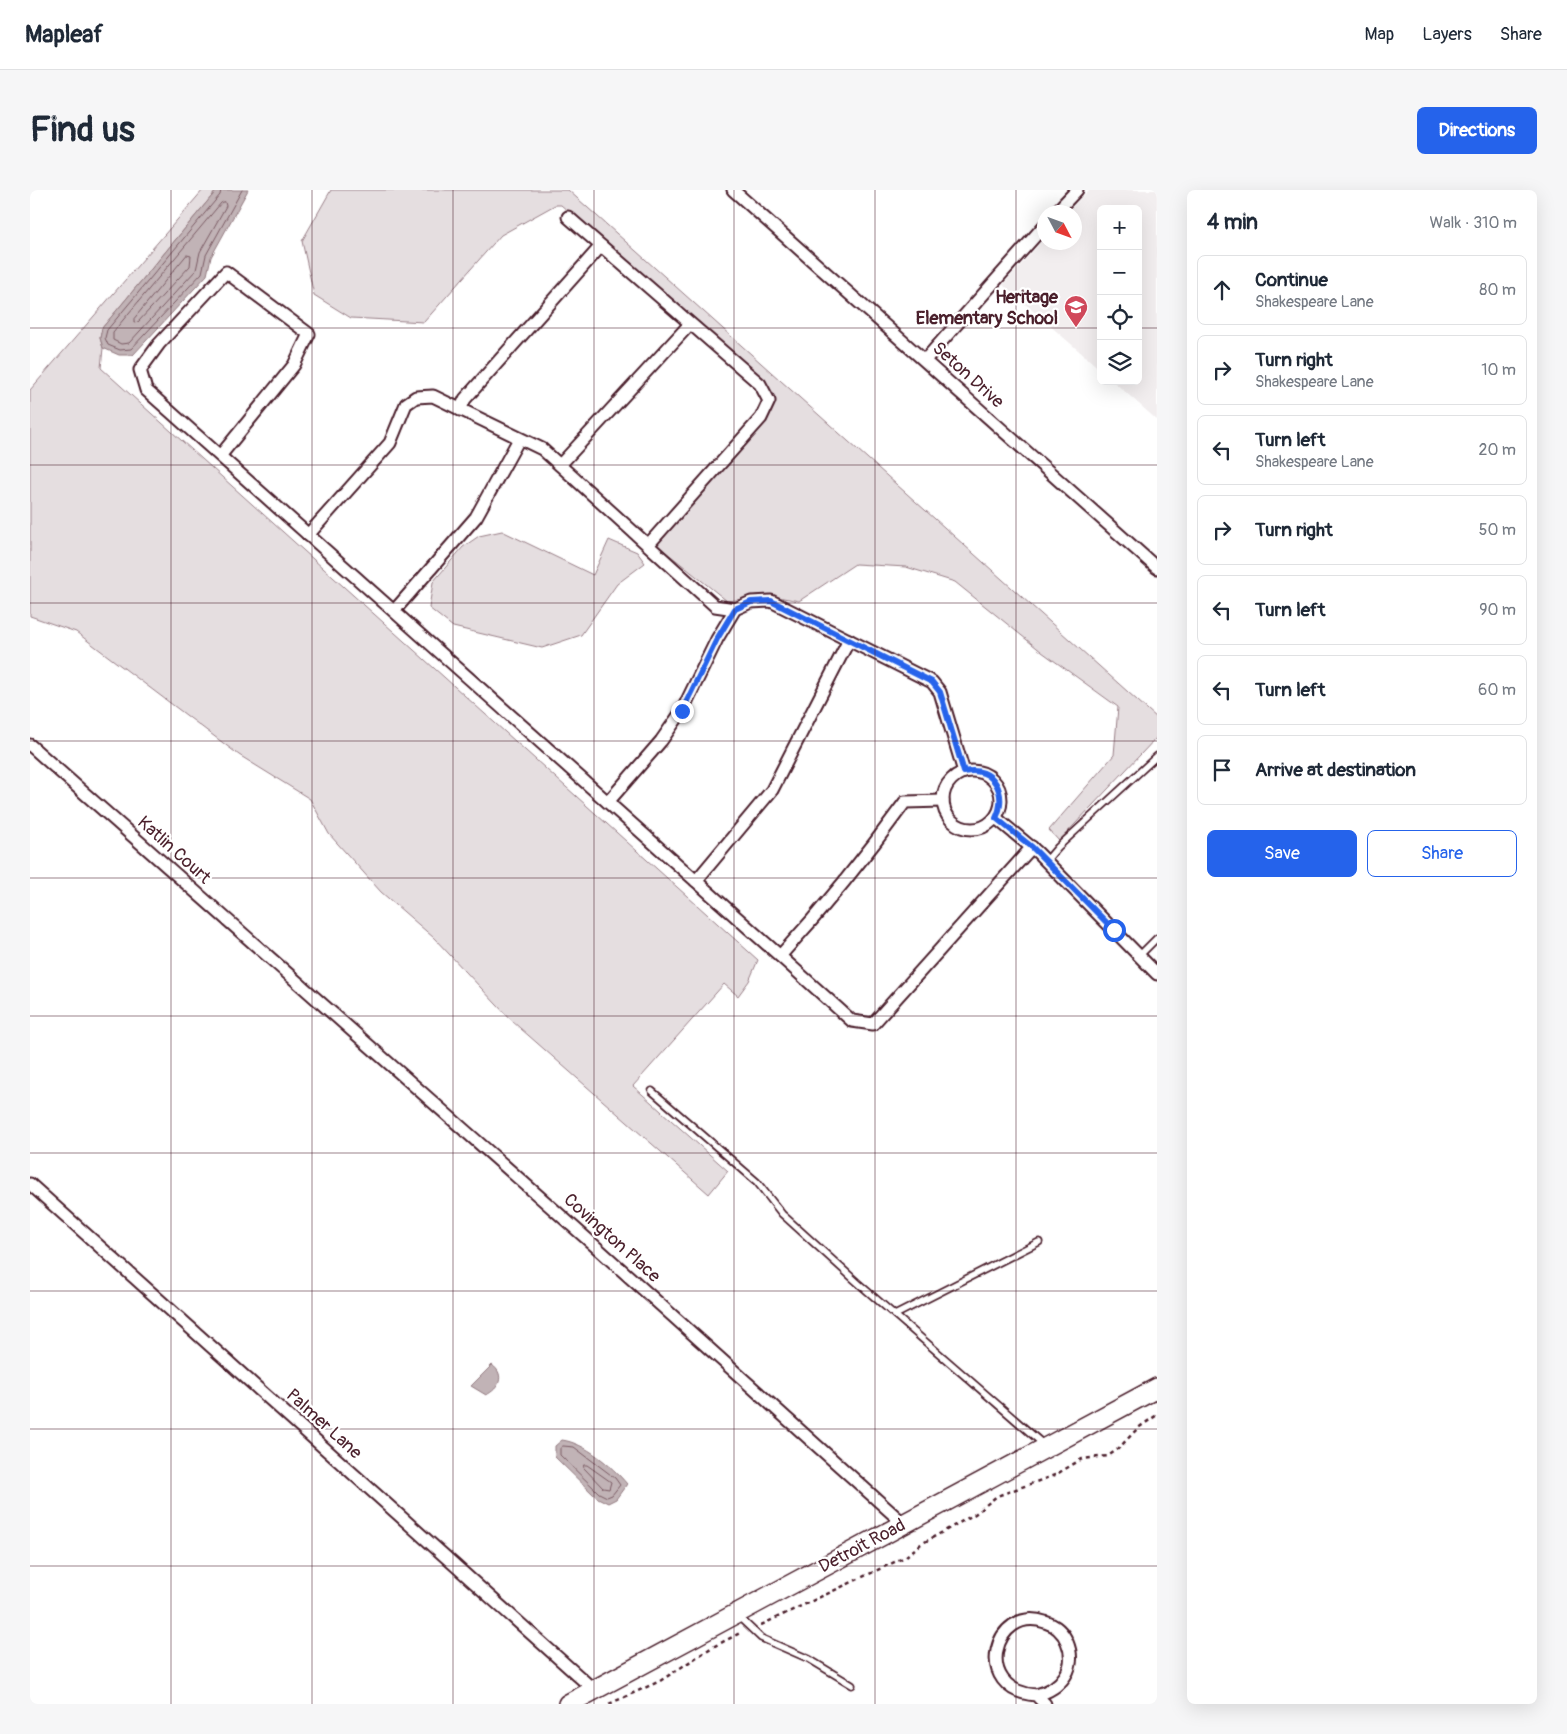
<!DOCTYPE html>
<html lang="en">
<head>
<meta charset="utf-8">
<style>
	body { margin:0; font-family:Pangolin,sans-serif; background:#f6f6f7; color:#1f2937 }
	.controls { position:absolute; right:15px; top:15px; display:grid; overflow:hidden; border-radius:8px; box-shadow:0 5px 20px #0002 }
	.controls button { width:45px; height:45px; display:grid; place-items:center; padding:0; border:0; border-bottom:1px solid #e0e1e3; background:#fff; color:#1f2937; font:25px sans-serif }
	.compass { position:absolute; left:1007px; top:15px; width:45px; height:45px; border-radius:50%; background:#fff; box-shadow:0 5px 20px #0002; rotate:131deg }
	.stop { position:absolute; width:15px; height:15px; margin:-11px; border:4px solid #2563eb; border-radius:50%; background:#fff }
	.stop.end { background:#2563eb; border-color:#fff; box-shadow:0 1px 5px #0008 }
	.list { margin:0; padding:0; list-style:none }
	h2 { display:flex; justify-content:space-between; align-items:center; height:65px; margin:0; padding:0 20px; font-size:21px }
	h2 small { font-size:16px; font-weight:400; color:#747a83 }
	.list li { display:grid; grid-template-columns:32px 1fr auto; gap:15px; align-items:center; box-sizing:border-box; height:70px; margin:0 10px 10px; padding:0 10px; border:1px solid #e0e1e3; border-radius:8px }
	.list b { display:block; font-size:19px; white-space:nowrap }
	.list p { margin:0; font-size:16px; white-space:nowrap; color:#747a83 }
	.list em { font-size:16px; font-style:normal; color:#747a83 }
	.actions { display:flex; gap:10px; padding:15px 20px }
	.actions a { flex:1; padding:11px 0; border:1px solid #2563eb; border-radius:8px; text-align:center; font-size:18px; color:#2563eb }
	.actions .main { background:#2563eb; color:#fff }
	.icon { flex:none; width:28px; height:28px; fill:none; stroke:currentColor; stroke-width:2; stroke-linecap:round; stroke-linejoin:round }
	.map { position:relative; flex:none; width:1127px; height:1514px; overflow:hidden; border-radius:8px }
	header { display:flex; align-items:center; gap:30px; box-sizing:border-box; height:70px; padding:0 25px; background:#fff; border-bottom:1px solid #e0e1e3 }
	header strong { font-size:24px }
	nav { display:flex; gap:28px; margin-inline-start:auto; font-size:18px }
	.intro { display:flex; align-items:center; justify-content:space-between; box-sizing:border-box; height:120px; padding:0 30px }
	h1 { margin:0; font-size:35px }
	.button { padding:12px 22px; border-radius:8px; background:#2563eb; color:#fff; font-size:18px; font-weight:700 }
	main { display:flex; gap:30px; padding:0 30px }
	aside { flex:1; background:#fff; border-radius:8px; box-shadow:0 5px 20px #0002 }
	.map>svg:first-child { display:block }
	.built { fill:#f2eeef }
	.green { fill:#e5dee0; stroke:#987e86 }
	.water { fill:#c1b3b6; stroke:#91787e }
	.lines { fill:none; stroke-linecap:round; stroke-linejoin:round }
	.shore { stroke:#7a5a63; stroke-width:1 }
	.service-casing { stroke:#4a1f2b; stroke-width:9 }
	.minor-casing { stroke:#4a1f2b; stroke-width:15 }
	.primary-casing { stroke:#4a1f2b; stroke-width:22 }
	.path { stroke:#4a1f2b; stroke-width:2.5; stroke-dasharray:4 4; stroke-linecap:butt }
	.service { stroke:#fff; stroke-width:5.5 }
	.minor { stroke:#fff; stroke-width:11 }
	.primary { stroke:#fff; stroke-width:19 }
	.route { stroke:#2563eb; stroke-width:6 }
	.grid { fill:none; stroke:#4a1f2b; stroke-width:1; stroke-opacity:0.55 }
	.labels { text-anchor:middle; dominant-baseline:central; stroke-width:4.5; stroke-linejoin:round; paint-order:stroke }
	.poi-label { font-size:18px; font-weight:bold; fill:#4a1f2b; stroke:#fff; text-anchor:end }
	.street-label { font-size:18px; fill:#4a1f2b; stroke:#fff }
</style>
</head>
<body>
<header>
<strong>Mapleaf</strong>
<nav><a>Map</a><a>Layers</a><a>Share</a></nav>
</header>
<div class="intro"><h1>Find us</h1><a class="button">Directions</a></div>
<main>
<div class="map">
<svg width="1127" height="1514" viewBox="0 0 1127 1514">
	<rect width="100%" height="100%" fill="#fff"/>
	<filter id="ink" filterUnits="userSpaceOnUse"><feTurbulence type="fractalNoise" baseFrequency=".02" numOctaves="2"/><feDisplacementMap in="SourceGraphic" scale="10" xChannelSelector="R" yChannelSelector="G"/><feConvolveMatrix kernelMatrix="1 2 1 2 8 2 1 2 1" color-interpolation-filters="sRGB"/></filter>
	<g filter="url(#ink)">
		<!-- built -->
		<polygon class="built" points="1059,0 1127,0 1127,230 1083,191 1108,191 1108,19 1071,19 1071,180 973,95 1014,49 1014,52 1044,52 1044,22 1038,22"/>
		<!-- green -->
		<g class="green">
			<polygon points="173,0 187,0 72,138 70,148 73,158 71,178 728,770 719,791 708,806 694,794 603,896 698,981 679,1004 482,831 404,748 351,702 299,644 280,609 209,565 46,442 0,426 0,200"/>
			<polygon points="301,0 538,0 1127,528 1127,547 1029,651 1019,640 1084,565 1088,517 1012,462 925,392 876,377 825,374 769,411 743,406 697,411 626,354 744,213 736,194 531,15 525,15 471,45 394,132 321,128 284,105 272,51"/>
			<polygon points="472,341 563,385 579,350 607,362 615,373 587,394 551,445 512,458 423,437 399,418 403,392 433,357 449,346"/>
		</g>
		<!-- water -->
		<g class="water">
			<polygon points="187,0 218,0 181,67 177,85 103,165 89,165 73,158 70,148 72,138"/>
			<path d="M462 1175C476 1185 469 1199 456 1205L441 1196Z"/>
			<path d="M532 1250C555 1253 582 1276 597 1294L586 1309 578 1313 566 1307 525 1267V1256Z"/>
		</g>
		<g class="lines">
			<!-- shore -->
			<g class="shore">
				<polyline points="191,0 190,5 77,140 75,148 78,155 90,160 101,159 172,83 176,65 212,0"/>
				<polygon points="195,12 196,16 170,62 166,80 99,153 91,154 83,150 83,142 191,13"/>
				<polygon points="157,65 161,66 160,76 108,132 104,133 104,129"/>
				<polygon points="533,1256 544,1257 585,1288 590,1295 582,1305 577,1307 569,1303 530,1265 530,1259"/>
				<polygon points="554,1275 557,1275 581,1292 579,1299 573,1298 554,1278"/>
			</g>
			<!-- service casing -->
			<g class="service-casing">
				<g id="service">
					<polyline points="1016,671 1028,657 1127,566"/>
					<polyline points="1109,766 1127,748"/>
					<polyline points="622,901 727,992 752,1024 828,1093 1013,1254"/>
					<polyline points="865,1125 1009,1052"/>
					<polyline points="709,1427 731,1448 779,1469 822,1495"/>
				</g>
			</g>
			<!-- minor casing -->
			<g class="minor-casing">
				<g id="minor">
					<polyline points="703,0 1127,378"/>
					<polyline points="1026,22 1047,0"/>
					<polyline points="538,27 730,194 739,211 731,228 618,355"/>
					<polyline points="895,170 1014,36"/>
					<polyline points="430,220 435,209 571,56"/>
					<polyline points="190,266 264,175 279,144 196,82 129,154 110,180 116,200 190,266 750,766 822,831 843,834 1002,657"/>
					<polyline points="530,275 660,134"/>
					<polyline points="278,345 360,253 376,214 386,207 403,206 512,259 685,416 705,419"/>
					<polyline points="364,421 446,327 489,249"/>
					<polyline points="0,555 565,1056 874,1334"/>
					<circle cx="942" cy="610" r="29"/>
					<polyline points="578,612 631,551 652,521 687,449 705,419 721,412 741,411 902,492 910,502 934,582"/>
					<polyline points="966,628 1007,662 1127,784"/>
					<polyline points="666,691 742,600 819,450"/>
					<path d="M750 766C795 717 836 666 875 612L913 611"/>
					<polyline points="0,994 564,1500"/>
					<path d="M1006 1505C1031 1499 1048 1478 1037 1452 1033 1442 1025 1435 1015 1432 964 1414 941 1501 1006 1505L1015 1514"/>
				</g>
			</g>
			<!-- primary casing -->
			<g class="primary-casing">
				<polyline id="primary" points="538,1514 1127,1198"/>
			</g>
			<!-- path -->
			<g class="path">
				<polyline points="731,1435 875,1367 891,1354 945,1324 967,1306 1025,1285 1052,1269 1078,1266 1088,1259 1108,1238 1127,1225"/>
				<polyline points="579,1514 630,1491 681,1458 712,1442"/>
			</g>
			<!-- service -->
			<use href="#service" class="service"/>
			<!-- minor -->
			<use href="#minor" class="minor"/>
			<!-- primary -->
			<use href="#primary" class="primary"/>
		</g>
	</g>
	<g class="lines" filter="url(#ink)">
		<!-- route -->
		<path class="route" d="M652 521 687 449 705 419 721 412 741 411 902 492 910 502 934 582C964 575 978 604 966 628L1002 657 1084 740"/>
	</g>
	<!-- grid -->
	<path class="grid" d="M141 0V1514M282 0V1514M423 0V1514M564 0V1514M704 0V1514M845 0V1514M986 0V1514M0 138H1071M1108 138H1127M0 275H1127M0 413H1127M0 551H1127M0 688H1127M0 826H1127M0 963H1127M0 1101H1127M0 1239H1127M0 1376H1127"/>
	<!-- icons -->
	<defs>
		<g id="school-pin" transform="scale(1.25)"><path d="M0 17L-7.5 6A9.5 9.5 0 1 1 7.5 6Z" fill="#d1495b" stroke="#fff"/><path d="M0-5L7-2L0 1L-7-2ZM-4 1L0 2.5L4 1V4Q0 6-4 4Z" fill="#fff"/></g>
	</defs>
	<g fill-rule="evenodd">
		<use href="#school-pin" x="1046" y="117"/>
	</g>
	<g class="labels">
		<!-- poi labels -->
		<g class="poi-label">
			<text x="1028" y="107">Heritage<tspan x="1028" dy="21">Elementary School</tspan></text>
		</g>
		<!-- street labels -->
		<g class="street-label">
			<text transform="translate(938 185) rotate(42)">Seton Drive</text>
			<text transform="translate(144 660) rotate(42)">Katlin Court</text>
			<text transform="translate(582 1048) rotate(42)">Covington Place</text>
			<text transform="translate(294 1234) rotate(42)">Palmer Lane</text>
			<text transform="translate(832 1356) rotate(-28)">Detroit Road</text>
		</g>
	</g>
</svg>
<div class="controls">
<button>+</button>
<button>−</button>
<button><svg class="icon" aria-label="locate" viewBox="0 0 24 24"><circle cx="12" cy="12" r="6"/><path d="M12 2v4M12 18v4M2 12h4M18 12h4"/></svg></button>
<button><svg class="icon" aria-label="layers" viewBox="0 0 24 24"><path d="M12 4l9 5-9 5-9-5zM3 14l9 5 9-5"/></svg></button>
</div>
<svg class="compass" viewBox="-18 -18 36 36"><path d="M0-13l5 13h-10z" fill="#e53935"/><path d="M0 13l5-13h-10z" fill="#747a83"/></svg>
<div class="stop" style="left:1084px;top:740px"></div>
<div class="stop end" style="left:652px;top:521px"></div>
</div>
<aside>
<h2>4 min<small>Walk · 310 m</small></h2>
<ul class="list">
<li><svg class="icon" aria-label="ahead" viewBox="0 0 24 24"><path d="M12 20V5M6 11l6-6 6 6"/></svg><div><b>Continue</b><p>Shakespeare Lane</p></div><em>80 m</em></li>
<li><svg class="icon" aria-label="right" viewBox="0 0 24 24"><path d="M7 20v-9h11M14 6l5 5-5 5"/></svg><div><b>Turn right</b><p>Shakespeare Lane</p></div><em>10 m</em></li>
<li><svg class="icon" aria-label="left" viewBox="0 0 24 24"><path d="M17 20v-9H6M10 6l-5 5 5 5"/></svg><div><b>Turn left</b><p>Shakespeare Lane</p></div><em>20 m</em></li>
<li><svg class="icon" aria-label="right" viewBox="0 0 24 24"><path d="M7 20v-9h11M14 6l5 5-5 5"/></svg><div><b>Turn right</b></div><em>50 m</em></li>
<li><svg class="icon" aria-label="left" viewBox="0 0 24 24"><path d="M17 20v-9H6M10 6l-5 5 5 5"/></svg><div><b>Turn left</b></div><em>90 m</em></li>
<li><svg class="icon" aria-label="left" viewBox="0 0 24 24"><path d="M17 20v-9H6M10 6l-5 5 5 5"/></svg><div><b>Turn left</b></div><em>60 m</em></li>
<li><svg class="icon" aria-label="arrive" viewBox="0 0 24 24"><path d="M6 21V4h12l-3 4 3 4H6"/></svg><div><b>Arrive at destination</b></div></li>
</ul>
<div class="actions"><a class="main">Save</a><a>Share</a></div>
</aside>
</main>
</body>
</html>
